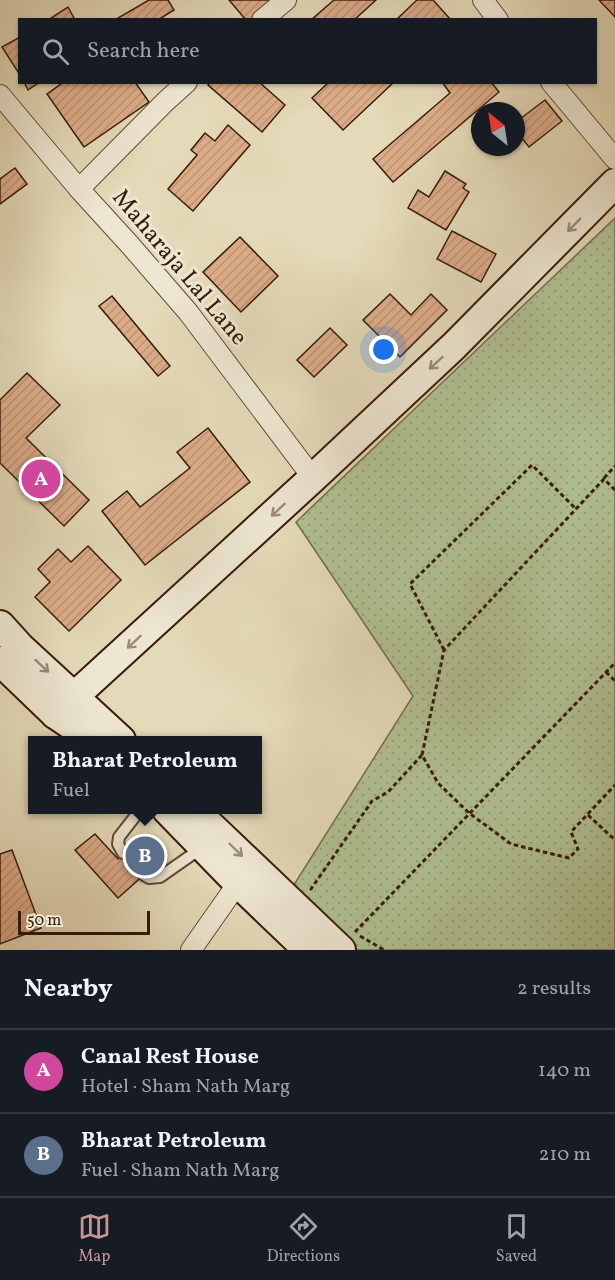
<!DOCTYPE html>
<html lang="en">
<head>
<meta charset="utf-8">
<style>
	body { margin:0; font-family:Vollkorn,serif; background:#242831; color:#f1f3f6 }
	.compass { position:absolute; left:471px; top:102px; width:54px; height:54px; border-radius:50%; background:#171b24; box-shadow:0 2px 4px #0004; rotate:330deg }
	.scale { position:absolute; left:18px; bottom:15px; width:132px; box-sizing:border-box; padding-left:6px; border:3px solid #381b0a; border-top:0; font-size:16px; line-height:21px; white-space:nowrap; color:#381b0a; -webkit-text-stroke:4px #ede6d1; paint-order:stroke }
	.you { position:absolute; left:384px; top:350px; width:21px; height:21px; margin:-15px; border:4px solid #fff; border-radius:50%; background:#1a73e8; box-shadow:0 0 0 9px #1a73e833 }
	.badge { display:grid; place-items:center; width:39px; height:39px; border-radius:50%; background:#c59692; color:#fff; font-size:20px; font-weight:700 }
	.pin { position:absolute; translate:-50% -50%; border:3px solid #fff; box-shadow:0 2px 6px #0006 }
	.popup { position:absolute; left:28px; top:736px; width:234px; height:78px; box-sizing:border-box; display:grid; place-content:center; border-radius:0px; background:#171b24; filter:drop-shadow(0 2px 4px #0005); font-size:20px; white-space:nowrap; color:#9ea1a6 }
	.popup b { font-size:22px; color:#f1f3f6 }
	.popup::after { content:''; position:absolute; left:50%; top:100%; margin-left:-12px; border:12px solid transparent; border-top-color:#171b24 }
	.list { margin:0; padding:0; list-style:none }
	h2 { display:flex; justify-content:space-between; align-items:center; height:78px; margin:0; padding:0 24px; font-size:26px }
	h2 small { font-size:20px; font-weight:400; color:#9ea1a6 }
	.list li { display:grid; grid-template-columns:39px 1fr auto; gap:18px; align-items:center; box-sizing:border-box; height:84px; padding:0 24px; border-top:2px solid #363941 }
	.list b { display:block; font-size:22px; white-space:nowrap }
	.list p { margin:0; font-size:20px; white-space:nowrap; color:#9ea1a6 }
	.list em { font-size:20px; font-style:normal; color:#9ea1a6 }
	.icon { flex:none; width:33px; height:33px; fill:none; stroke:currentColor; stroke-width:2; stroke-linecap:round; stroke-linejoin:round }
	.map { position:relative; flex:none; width:615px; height:950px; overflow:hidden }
	.search { position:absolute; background:#171b24; box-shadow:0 2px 4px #0004; left:18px; right:18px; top:18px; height:66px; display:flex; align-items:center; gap:15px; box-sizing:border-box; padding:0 21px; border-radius:0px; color:#9ea1a6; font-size:22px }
	.sheet { height:246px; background:#171b24 }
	nav { display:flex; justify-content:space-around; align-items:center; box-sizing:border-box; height:84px; border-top:2px solid #363941; background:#171b24; font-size:16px; color:#9ea1a6 }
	nav a { display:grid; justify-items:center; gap:3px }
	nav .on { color:#c59692 }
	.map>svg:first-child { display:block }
	.park { fill:url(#park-dots); stroke:#746e4e; stroke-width:1.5 }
	.building { fill:url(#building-hatch); stroke:#381b0a; stroke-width:1.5 }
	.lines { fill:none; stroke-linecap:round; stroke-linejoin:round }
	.service-casing { stroke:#634a36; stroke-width:14 }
	.minor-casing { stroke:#634a36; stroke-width:22 }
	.secondary-casing { stroke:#381b0a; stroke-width:32 }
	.path { stroke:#381b0a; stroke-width:3; stroke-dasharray:4.5 3; stroke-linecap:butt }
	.service { stroke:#ede6d1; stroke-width:10 }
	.minor { stroke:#ede6d1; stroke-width:20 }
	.secondary { stroke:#ede6d1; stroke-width:28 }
	.oneway { stroke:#9c8b77 }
	.labels { text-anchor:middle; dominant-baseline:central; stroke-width:6; stroke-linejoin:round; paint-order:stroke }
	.street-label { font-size:24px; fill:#381b0a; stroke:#ede6d1 }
</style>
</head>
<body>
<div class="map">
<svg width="615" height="950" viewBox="0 0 615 950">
	<defs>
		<pattern id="park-dots" width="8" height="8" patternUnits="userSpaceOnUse" patternTransform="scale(1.5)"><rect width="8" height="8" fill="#b0c092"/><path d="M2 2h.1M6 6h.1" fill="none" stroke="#98a47d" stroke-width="1.8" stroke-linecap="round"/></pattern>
		<pattern id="building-hatch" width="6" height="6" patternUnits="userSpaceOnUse" patternTransform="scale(1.5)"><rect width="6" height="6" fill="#dcac89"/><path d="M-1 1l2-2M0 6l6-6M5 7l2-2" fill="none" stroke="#be9375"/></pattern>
	</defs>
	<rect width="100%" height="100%" fill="#e4d9b8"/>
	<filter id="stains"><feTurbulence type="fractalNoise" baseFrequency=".00333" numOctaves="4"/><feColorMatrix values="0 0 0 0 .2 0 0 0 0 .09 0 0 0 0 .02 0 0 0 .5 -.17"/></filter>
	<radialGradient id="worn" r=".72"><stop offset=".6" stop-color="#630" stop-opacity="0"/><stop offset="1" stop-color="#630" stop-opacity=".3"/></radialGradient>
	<!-- park -->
	<polygon class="park" points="615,218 615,950 357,950 292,888 413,696 296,522"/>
	<!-- building -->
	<g class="building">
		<polygon points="149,0 168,0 174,10 158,20 119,20 118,18"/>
		<polygon points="229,0 273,0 250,20 246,20"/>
		<polygon points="334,0 376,0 354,20 311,20"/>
		<polygon points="417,0 433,0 451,20 396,20"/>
		<polygon points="599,0 615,0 615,17"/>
		<polygon points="68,7 75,20 48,20"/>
		<polygon points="20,37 20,75 2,47"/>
		<polygon points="24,82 40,82 28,90"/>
		<polygon points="64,82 135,82 149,102 84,147 47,94"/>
		<polygon points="210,82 259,82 285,105 262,132 208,85"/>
		<polygon points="329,82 394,82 343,130 312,98"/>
		<polygon points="442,82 491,82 499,92 393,182 373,159 450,93"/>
		<polygon points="545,100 562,121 529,147 516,131 516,122"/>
		<polygon points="228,125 250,145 193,211 168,189 197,155 191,150 205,133 215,141"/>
		<polygon points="15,168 27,184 0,204 0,179"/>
		<polygon points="445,171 466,184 463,188 469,192 446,230 408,208 418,190 429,197"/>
		<polygon points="452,231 496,254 481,282 437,259"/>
		<polygon points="240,237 278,276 241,312 203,272"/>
		<polygon points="390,294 411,315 431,294 447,310 400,357 363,320"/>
		<polygon points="112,296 170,366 158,376 99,306"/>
		<polygon points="330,328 347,345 314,377 297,360"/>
		<polygon points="27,373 60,405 26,438 89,500 64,526 0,463 0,400"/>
		<polygon points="208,428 250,482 145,565 102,511 127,491 140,507 190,468 177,452"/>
		<polygon points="88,546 121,580 69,631 35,597 50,582 38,569 58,549 71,562"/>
		<polygon points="95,834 118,859 135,843 155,865 118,898 75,850"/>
		<polygon points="12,850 41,928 0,944 0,854"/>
	</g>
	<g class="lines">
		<!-- service casing -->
		<g class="service-casing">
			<g id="service">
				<polyline points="123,853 118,844 119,837 140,810"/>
				<polyline points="144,875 149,878 160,877 203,847"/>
			</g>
		</g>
		<!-- minor casing -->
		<g class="minor-casing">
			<g id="minor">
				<polyline points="483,0 498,20"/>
				<polyline points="262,20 286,0"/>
				<polyline points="551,82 615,159"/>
				<polyline points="0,95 79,189 130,245 188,312 313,478"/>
				<polyline points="79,189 166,101 187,82"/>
				<polyline points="191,950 238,883"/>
			</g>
		</g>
		<!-- secondary casing -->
		<g class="secondary-casing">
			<g id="secondary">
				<polyline points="0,625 20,647 121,740"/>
				<polyline points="0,661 55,714 93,740"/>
				<polyline points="55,714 313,478 454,346 615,183"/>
				<polyline points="167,810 238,883 308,950"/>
				<polyline points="194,810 341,950"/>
			</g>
		</g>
		<!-- path -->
		<g class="path">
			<polyline points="604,478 615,466"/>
			<polyline points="444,650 410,584 532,465 576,509"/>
			<polyline points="606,672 615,681"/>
			<polyline points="422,755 444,650 604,479 615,490"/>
			<polyline points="588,815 615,840"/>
			<polyline points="312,890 311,889 372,801 388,792 422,755 438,783 469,813 511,844 569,858 578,849 571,832 615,785"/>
			<polyline points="355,932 615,663"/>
			<polyline points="360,936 384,950"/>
		</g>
		<!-- service -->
		<use href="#service" class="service"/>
		<!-- minor -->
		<use href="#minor" class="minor"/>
		<!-- secondary -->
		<use href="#secondary" class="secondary"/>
	</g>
	<!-- one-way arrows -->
	<defs><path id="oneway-shaft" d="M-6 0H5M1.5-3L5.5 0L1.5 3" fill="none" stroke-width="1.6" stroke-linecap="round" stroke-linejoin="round" transform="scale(1.5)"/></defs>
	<g class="oneway">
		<use href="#oneway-shaft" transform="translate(574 225) rotate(135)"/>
		<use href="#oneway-shaft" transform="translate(436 363) rotate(137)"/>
		<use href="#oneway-shaft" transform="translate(278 510) rotate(137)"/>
		<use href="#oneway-shaft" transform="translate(134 642) rotate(137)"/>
		<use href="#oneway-shaft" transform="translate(42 666) rotate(42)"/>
		<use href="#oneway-shaft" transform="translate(236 850) rotate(44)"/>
	</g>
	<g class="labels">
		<!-- street labels -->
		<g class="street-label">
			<text transform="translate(179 268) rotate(50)">Maharaja Lal Lane</text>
		</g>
	</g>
	<rect width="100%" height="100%" filter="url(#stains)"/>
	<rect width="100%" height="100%" fill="url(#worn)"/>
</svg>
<svg class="compass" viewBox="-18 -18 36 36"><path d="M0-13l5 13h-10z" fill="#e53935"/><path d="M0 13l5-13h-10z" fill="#9ea1a6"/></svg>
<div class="scale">50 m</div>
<div class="you"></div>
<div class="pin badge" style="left:41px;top:479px;background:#d1479c">A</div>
<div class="pin badge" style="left:145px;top:856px;background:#5c6f8a">B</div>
<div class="popup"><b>Bharat Petroleum</b>Fuel</div>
<div class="search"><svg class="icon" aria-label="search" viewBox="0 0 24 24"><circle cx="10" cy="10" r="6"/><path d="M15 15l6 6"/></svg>Search here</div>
</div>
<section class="sheet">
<h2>Nearby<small>2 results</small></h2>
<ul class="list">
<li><span class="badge" style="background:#d1479c">A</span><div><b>Canal Rest House</b><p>Hotel · Sham Nath Marg</p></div><em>140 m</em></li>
<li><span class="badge" style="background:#5c6f8a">B</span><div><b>Bharat Petroleum</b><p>Fuel · Sham Nath Marg</p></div><em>210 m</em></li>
</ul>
</section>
<nav>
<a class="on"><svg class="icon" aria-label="map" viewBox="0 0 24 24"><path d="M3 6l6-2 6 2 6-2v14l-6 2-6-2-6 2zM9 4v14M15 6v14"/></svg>Map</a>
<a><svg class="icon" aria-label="directions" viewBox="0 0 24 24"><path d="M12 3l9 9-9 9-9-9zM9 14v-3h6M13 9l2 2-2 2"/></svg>Directions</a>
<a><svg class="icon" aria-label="saved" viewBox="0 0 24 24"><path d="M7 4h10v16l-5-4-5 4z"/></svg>Saved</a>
</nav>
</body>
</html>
